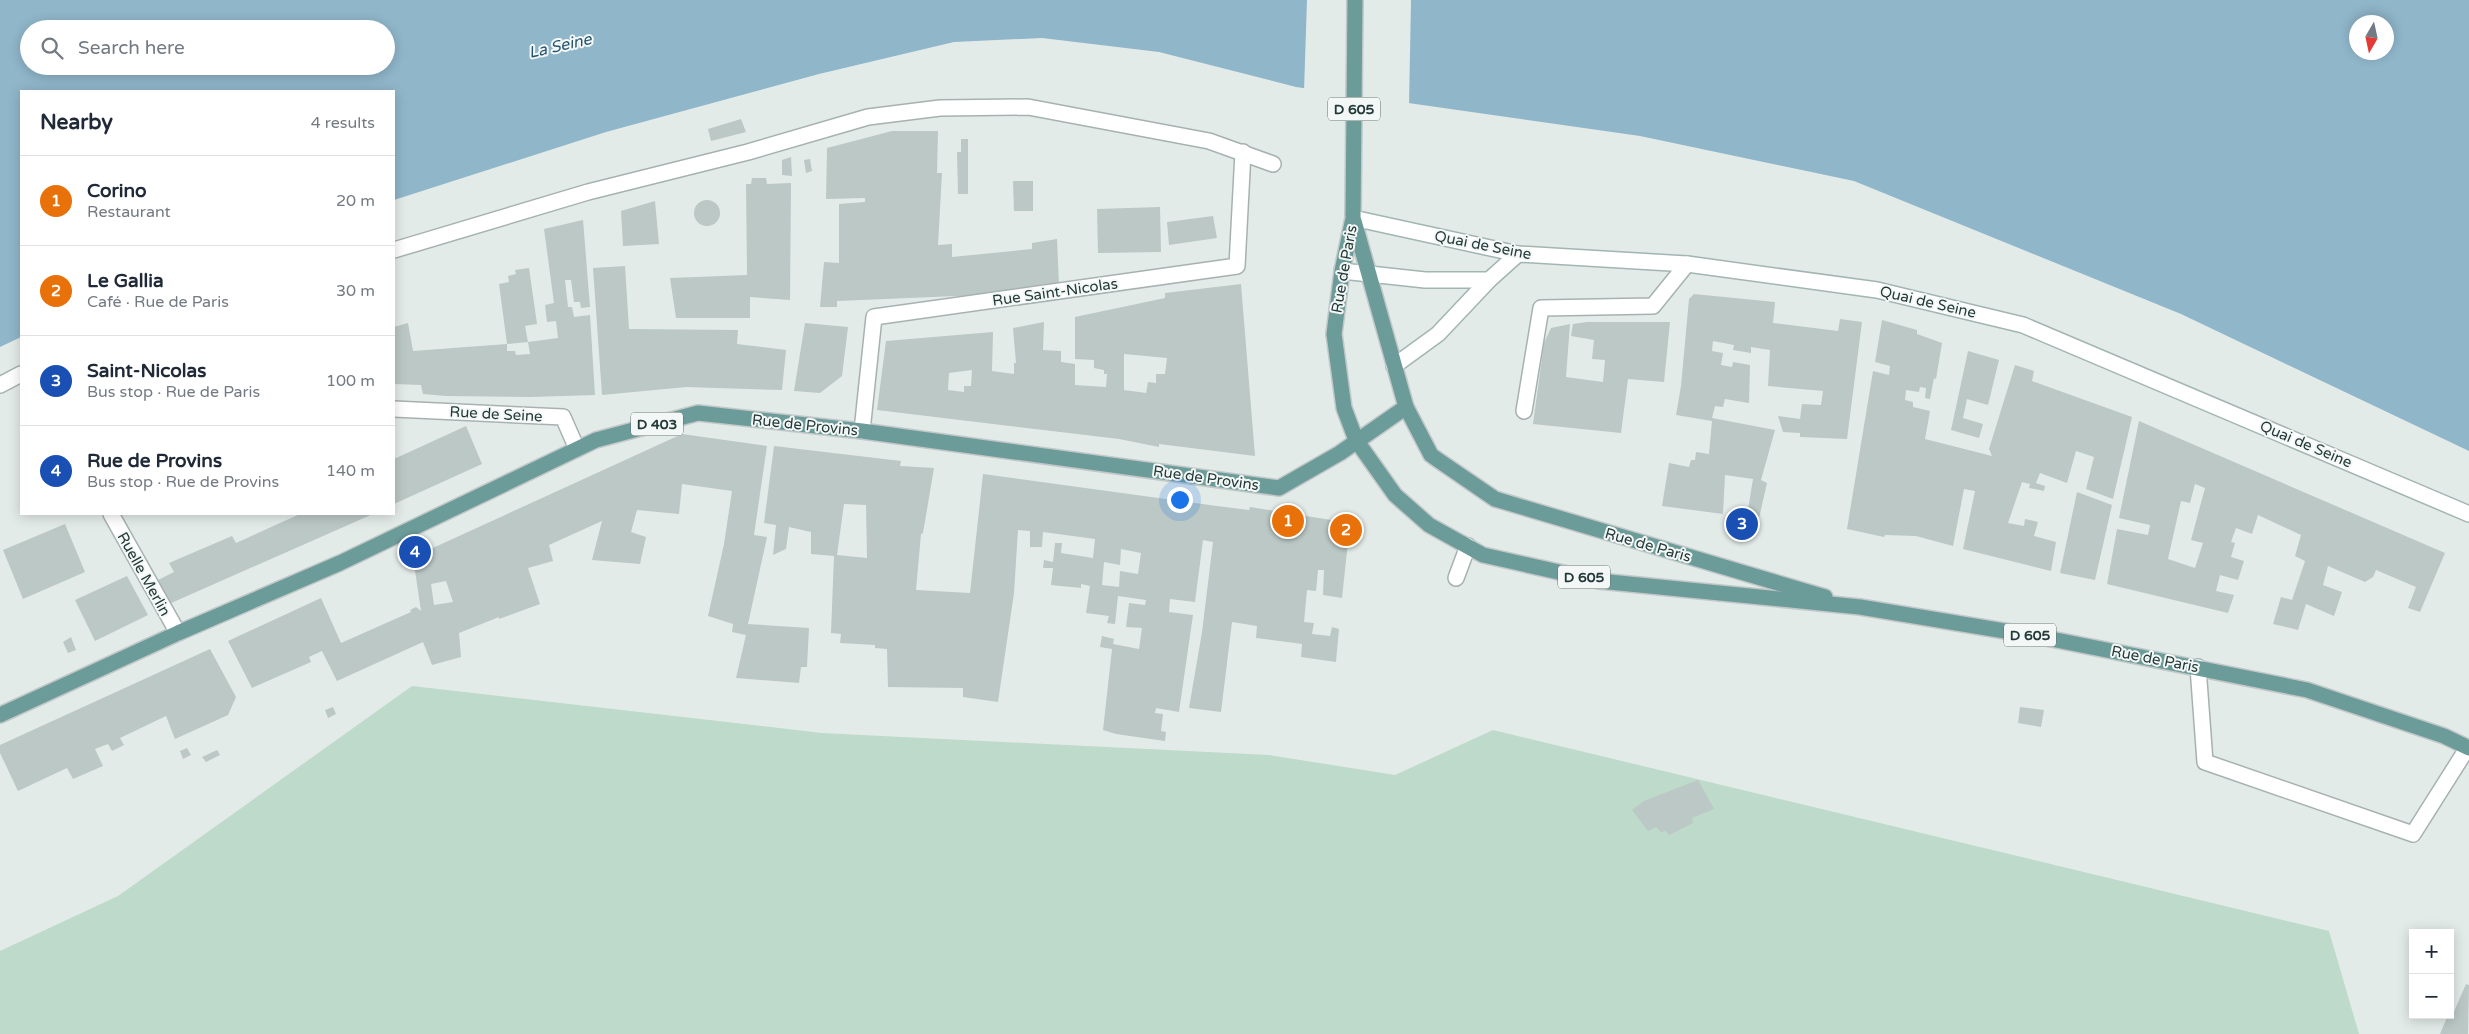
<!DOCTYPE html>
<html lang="en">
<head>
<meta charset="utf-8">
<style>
	body { margin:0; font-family:"Varela Round",sans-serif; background:#f6f6f7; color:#1f2937 }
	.controls { position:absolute; right:15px; bottom:15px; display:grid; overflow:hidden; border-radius:0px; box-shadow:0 2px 12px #0003 }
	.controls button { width:45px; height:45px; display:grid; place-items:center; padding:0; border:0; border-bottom:1px solid #e0e1e3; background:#fff; color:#1f2937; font:25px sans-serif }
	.compass { position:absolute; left:2349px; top:15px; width:45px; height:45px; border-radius:50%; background:#fff; box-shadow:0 2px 12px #0003; rotate:189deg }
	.you { position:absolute; left:1179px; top:499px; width:18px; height:18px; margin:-12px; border:4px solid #fff; border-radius:50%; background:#1a73e8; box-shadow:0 0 0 8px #1a73e833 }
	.badge { display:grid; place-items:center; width:32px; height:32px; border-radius:50%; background:#775e4d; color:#fff; font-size:16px; font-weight:700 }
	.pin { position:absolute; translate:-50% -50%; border:2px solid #fff; box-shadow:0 1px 5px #0006 }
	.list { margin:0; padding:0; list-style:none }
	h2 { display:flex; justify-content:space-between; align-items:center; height:65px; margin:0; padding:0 20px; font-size:21px }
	h2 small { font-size:16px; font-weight:400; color:#747a83 }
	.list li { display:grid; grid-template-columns:32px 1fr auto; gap:15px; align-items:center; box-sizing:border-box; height:90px; padding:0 20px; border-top:1px solid #e0e1e3 }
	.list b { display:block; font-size:19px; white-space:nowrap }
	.list p { margin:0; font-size:16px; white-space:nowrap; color:#747a83 }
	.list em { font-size:16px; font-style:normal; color:#747a83 }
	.icon { flex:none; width:28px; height:28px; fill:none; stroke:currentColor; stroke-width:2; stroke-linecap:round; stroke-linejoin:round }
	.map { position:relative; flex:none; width:2469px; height:1034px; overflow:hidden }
	.search { position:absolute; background:#fff; box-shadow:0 2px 12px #0003; left:20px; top:20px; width:375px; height:55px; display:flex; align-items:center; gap:12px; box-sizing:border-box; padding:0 18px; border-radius:28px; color:#747a83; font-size:19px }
	.panel { position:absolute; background:#fff; box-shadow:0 2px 12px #0003; left:20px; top:90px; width:375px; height:425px; border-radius:0px }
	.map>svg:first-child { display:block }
	.green { fill:#bedacb }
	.water { fill:#90b6ca; fill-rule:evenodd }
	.pier { fill:#e3ebe9 }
	.building { fill:#bbc8c5; fill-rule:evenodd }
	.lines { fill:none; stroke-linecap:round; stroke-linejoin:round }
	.service-casing { stroke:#a6b2b1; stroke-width:18 }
	.pedestrian-casing { stroke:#a6b2b1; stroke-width:18 }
	.minor-casing { stroke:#a6b2b1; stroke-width:18 }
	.secondary-casing { stroke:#a2b5b2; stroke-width:18 }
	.primary-casing { stroke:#c2c8c8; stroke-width:18 }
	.service { stroke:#fff; stroke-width:15 }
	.pedestrian { stroke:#fff; stroke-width:15 }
	.minor { stroke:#fff; stroke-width:15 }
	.secondary { stroke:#fff; stroke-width:15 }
	.primary { stroke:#6c9c99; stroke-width:15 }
	.labels { text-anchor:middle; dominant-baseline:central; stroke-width:4; stroke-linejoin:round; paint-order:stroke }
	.shield { fill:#f3f8f6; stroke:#627372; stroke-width:1 }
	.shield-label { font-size:14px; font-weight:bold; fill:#243a39 }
	.street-label { font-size:15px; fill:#243a39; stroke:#f3f8f6 }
	.water-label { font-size:16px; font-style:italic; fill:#255470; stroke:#f3f8f6 }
</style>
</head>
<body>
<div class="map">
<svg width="2469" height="1034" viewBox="0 0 2469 1034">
	<rect width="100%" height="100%" fill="#e3ebe9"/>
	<!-- green -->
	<polygon class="green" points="412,686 822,733 1269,755 1395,775 1493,730 2329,931 2359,1034 0,1034 0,951 118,896"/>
	<!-- water -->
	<path class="water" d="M0 0H2469V451L2181 314 1854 181 1640 136 1296 87 1159 52 1042 38 954 42 819 74 606 132 394 200V91H21V337L0 347ZM2356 22H2386V52H2356ZM29 29H386V66H29Z"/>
	<!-- pier -->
	<polygon class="pier" points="1307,0 1411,0 1409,106 1304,91"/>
	<!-- building -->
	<g class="building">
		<polygon points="741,119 746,132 711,141 708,129"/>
		<polygon points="892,131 938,131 937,173 942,173 938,245 952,244 952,257 1032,249 1032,243 1057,239 1059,285 981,295 837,301 837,307 820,307 824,262 839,263 839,204 865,202 865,198 826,199 827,148"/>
		<polygon points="961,139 968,139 968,194 958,194 957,152 961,152"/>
		<polygon points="791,157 792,176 782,175 782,160"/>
		<polygon points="810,159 812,171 806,173 804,160"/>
		<polygon points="752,178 766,178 767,184 791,183 790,300 750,297 750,318 676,318 670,278 747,275 746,184 751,184"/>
		<polygon points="1013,181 1033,181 1033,211 1014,211"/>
		<circle cx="707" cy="213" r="13"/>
		<polygon points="655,201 659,244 623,246 621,211"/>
		<polygon points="1160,207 1161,252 1098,253 1097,209"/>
		<polygon points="1213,216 1217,238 1169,245 1167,222"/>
		<polygon points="583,220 590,307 581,308 580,302 574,302 571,280 565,280 568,307 572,307 574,317 590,315 595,395 530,397 446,396 423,394 421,385 394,384 394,327 408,323 413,351 507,344 507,351 515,351 516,355 530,354 528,342 558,338 556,321 547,322 545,305 554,303 544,229"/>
		<polygon points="625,266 629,329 738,330 737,344 786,350 782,390 686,387 602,395 593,268"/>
		<polygon points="529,268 537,324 525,326 528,342 507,344 499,284 509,282 508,276 516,274 515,270"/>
		<path d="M1241 284 1255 456 1159 444V447L1119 439 877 410 886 341 993 332 992 371 1014 374V363H1016L1013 328 1044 322 1043 350 1061 351V362L1075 364V385L1106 387 1107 374H1104V370L1094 368V360L1075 359V317L1165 298V293ZM1124 354 1167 358 1165 374H1156V383L1148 382 1146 393 1124 390ZM972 370 971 386H964V392L948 390 949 373Z"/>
		<polygon points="1694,294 1775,302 1773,323 1838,331 1840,319 1862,322 1847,439 1800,437 1800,433 1783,432 1778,416 1800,419 1802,404 1821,405 1823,391 1768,386 1770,350 1751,347 1751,353 1733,350 1734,345 1713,341 1712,351 1723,353 1721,365 1732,367 1733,362 1750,365 1749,403 1725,399 1723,407 1715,406 1712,418 1775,430 1761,480 1767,483 1759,518 1747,516 1753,479 1725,475 1723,514 1662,506 1669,463 1689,467 1691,460 1695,460 1696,452 1709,454 1712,421 1676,415 1681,386 1689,299"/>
		<polygon points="1882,320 1917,330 1917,334 1942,343 1936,379 1934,378 1930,399 1925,398 1926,388 1920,387 1919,392 1906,390 1905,400 1913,402 1913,407 1930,411 1925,439 1992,456 1989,449 2015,365 2034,371 2032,381 2132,417 2113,499 2086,489 2094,457 2076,451 2067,483 2040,473 2036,483 2045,486 2044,491 2029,488 2030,484 2022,482 2008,523 2024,526 2025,519 2038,522 2034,536 2056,542 2051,571 1963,549 1975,491 1964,489 1953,546 1916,536 1885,535 1884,537 1847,529 1873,371 1889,375 1890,366 1875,362"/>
		<polygon points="1587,322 1670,322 1664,382 1628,379 1621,433 1533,424 1544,343 1551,328 1570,324 1566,377 1603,382 1605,360 1592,359 1594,340 1571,336 1573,324"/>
		<polygon points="805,323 848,327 842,376 820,393 794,391"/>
		<polygon points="1968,351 1999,360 1988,405 1967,399 1963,418 1983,424 1979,438 1951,430"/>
		<path d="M2139 421 2445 553 2420 612 2408 608 2416 587 2376 570 2373 577 2365 582 2328 566 2323 585 2342 592 2334 616 2306 604 2298 630 2273 624 2281 597 2292 600 2305 561 2295 556 2301 535 2258 515 2252 534 2236 528 2231 542 2235 543 2231 557 2244 561 2238 580 2220 575 2216 591 2234 595 2228 613 2107 584 2117 529 2148 535 2150 525 2119 518ZM2195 484 2205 488 2191 540 2203 543 2195 568 2168 559 2181 501 2190 503Z"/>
		<polygon points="466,426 482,464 394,504 394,459"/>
		<path d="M682 434 767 446 754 535 767 537 748 624 809 628 807 667H801L799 683 736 678 746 635 732 632 733 624 708 616 724 544 732 491 682 484 679 514 637 510 631 532 646 537 640 564 592 560 602 521 549 545 553 561 528 568 540 604 499 619V617L459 633 461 657 432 665 423 642 337 681 322 651 309 657 311 662 252 688 228 641 321 598 341 643 411 612 410 610 416 607 421 611 413 557ZM446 581 453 602 434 605 431 584Z"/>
		<path d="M774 446 901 461 900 466 934 468 923 533 921 534 916 590 970 593 983 474 1217 506 1249 510 1250 507 1350 523 1342 598 1323 595 1324 570H1318L1316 591 1307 590 1304 622 1314 623 1312 634 1330 636 1332 627 1339 629 1336 662 1301 657 1302 644 1256 638 1257 626 1232 622 1221 712 1189 708 1202 632 1213 542 1203 540 1195 602 1170 599 1169 612 1193 615 1179 712 1156 708 1155 713 1163 714 1161 731 1166 732 1165 741 1116 734 1103 730 1112 649 1100 647 1102 636 1114 639 1113 644 1139 649 1142 628 1126 627 1129 603 1145 605 1146 600 1118 596 1115 624 1107 623 1109 616 1086 613 1090 586 1081 584V588L1051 585 1053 568H1043L1044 560 1053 562 1055 543H1062L1061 553 1093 558 1095 539 1043 532 1042 547H1030V531L1018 530 1014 593 998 702 963 697V688L888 687 887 649 875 648V645L840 643 841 634 831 633 834 556 811 554V532L789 527 786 549 773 555 776 525 764 523ZM844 504 866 505 867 558 837 555ZM1121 549 1141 553 1138 574 1120 571 1119 587 1102 585 1104 562 1120 565Z"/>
		<polygon points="2077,492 2112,505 2095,580 2060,573"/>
		<polygon points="300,514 373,514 169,604 156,581 174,572 169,563 232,536 236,543"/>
		<polygon points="65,524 85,572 23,599 3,550"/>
		<polygon points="127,576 148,615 95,641 75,600"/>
		<polygon points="71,637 76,650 68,653 63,642"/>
		<polygon points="210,649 236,697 228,715 175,739 166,716 120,738 124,745 112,751 108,744 95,749 103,766 73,779 67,768 18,791 0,753 0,745"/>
		<polygon points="333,707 336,714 328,718 325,710"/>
		<polygon points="2020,707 2044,710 2041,727 2018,723"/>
		<polygon points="187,748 191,755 183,759 180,751"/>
		<polygon points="217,750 220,755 206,762 202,757"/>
		<polygon points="1698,780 1714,809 1692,818 1693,823 1669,835 1665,830 1662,833 1656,827 1648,831 1632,810 1644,801"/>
		<polygon points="2466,984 2469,985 2468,1034 2440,1034 2448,1015 2453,1014"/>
	</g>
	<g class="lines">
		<!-- service casing -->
		<g class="service-casing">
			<g id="service">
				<polyline points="1524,411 1541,308 1653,306 1687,264"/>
				<polyline points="1456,578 1468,546"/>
				<polyline points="2198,667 2205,762 2413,834 2468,747"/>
			</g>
		</g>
		<!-- pedestrian casing -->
		<g class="pedestrian-casing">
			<polyline id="pedestrian" points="111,514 178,633"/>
		</g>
		<!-- minor casing -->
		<g class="minor-casing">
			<g id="minor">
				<polyline points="394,250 588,192 748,152 868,117 940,108 1028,107 1209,141 1273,164"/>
				<polyline points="0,385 21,374"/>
				<polyline points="394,409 563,417 577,449"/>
				<polyline points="862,431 874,317 1237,266 1243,152"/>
			</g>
		</g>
		<!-- secondary casing -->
		<g class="secondary-casing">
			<g id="secondary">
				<polyline points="1353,218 1518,254 1687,264 1877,290 2023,325 2469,514"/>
				<polyline points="1342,271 1425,280 1489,280"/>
				<polyline points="1394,366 1438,334 1489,280 1518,254"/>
			</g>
		</g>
		<!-- primary casing -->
		<g class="primary-casing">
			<g id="primary">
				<polyline points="1355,0 1353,218 1342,271 1334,334 1344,408 1356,440 1395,495 1429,525 1483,555 1599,581 1860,607 2041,637 2307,690 2444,736 2469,748"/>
				<polyline points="1354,221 1406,407 1431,455 1438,460 1495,499 1825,597"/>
				<polyline points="0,715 178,633 340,563 596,440 698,413 862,431 1279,488 1340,453 1406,407"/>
			</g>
		</g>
		<!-- service -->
		<use href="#service" class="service"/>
		<!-- pedestrian -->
		<use href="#pedestrian" class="pedestrian"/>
		<!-- minor -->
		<use href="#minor" class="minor"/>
		<!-- secondary -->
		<use href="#secondary" class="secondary"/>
		<!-- primary -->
		<use href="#primary" class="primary"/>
	</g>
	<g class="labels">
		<!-- shield labels -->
		<g class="shield">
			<rect x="1328" y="97.5" width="52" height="23" rx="4"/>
			<rect x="631" y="412.5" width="52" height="23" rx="4"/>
			<rect x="1558" y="565.5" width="52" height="23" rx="4"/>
			<rect x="2004" y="623.5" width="52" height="23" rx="4"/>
		</g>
		<g class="shield-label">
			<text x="1354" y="109">D 605</text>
			<text x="657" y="424">D 403</text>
			<text x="1584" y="577">D 605</text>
			<text x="2030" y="635">D 605</text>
		</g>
		<!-- street labels -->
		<g class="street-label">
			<text transform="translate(1483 245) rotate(11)">Quai de Seine</text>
			<text transform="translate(1344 269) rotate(-80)">Rue de Paris</text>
			<text transform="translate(1055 292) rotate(-8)">Rue Saint-Nicolas</text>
			<text transform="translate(1928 302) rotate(13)">Quai de Seine</text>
			<text transform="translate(496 414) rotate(3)">Rue de Seine</text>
			<text transform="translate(805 425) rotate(6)">Rue de Provins</text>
			<text transform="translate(2306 444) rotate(23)">Quai de Seine</text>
			<text transform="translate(1206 478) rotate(8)">Rue de Provins</text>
			<text transform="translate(1648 545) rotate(16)">Rue de Paris</text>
			<text transform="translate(144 574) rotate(61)">Ruelle Merlin</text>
			<text transform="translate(2155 659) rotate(11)">Rue de Paris</text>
		</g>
		<!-- water labels -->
		<g class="water-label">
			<text transform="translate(560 46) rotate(-13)">La Seine</text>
		</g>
	</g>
</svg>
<div class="controls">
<button>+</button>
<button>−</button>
</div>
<svg class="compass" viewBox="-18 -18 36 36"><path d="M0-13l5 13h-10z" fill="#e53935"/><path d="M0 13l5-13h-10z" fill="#747a83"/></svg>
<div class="you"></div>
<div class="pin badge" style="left:1288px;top:521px;background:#e8710a">1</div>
<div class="pin badge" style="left:1346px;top:530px;background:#e8710a">2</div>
<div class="pin badge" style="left:1742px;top:524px;background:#1a4fb4">3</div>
<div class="pin badge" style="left:415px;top:552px;background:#1a4fb4">4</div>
<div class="search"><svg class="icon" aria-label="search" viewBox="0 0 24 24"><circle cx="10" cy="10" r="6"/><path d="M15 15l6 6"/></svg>Search here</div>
<section class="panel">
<h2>Nearby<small>4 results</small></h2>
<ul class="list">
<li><span class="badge" style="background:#e8710a">1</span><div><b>Corino</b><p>Restaurant</p></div><em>20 m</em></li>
<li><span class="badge" style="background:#e8710a">2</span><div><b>Le Gallia</b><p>Café · Rue de Paris</p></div><em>30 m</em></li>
<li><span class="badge" style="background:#1a4fb4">3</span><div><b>Saint-Nicolas</b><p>Bus stop · Rue de Paris</p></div><em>100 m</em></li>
<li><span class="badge" style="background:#1a4fb4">4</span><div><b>Rue de Provins</b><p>Bus stop · Rue de Provins</p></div><em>140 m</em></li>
</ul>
</section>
</div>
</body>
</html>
